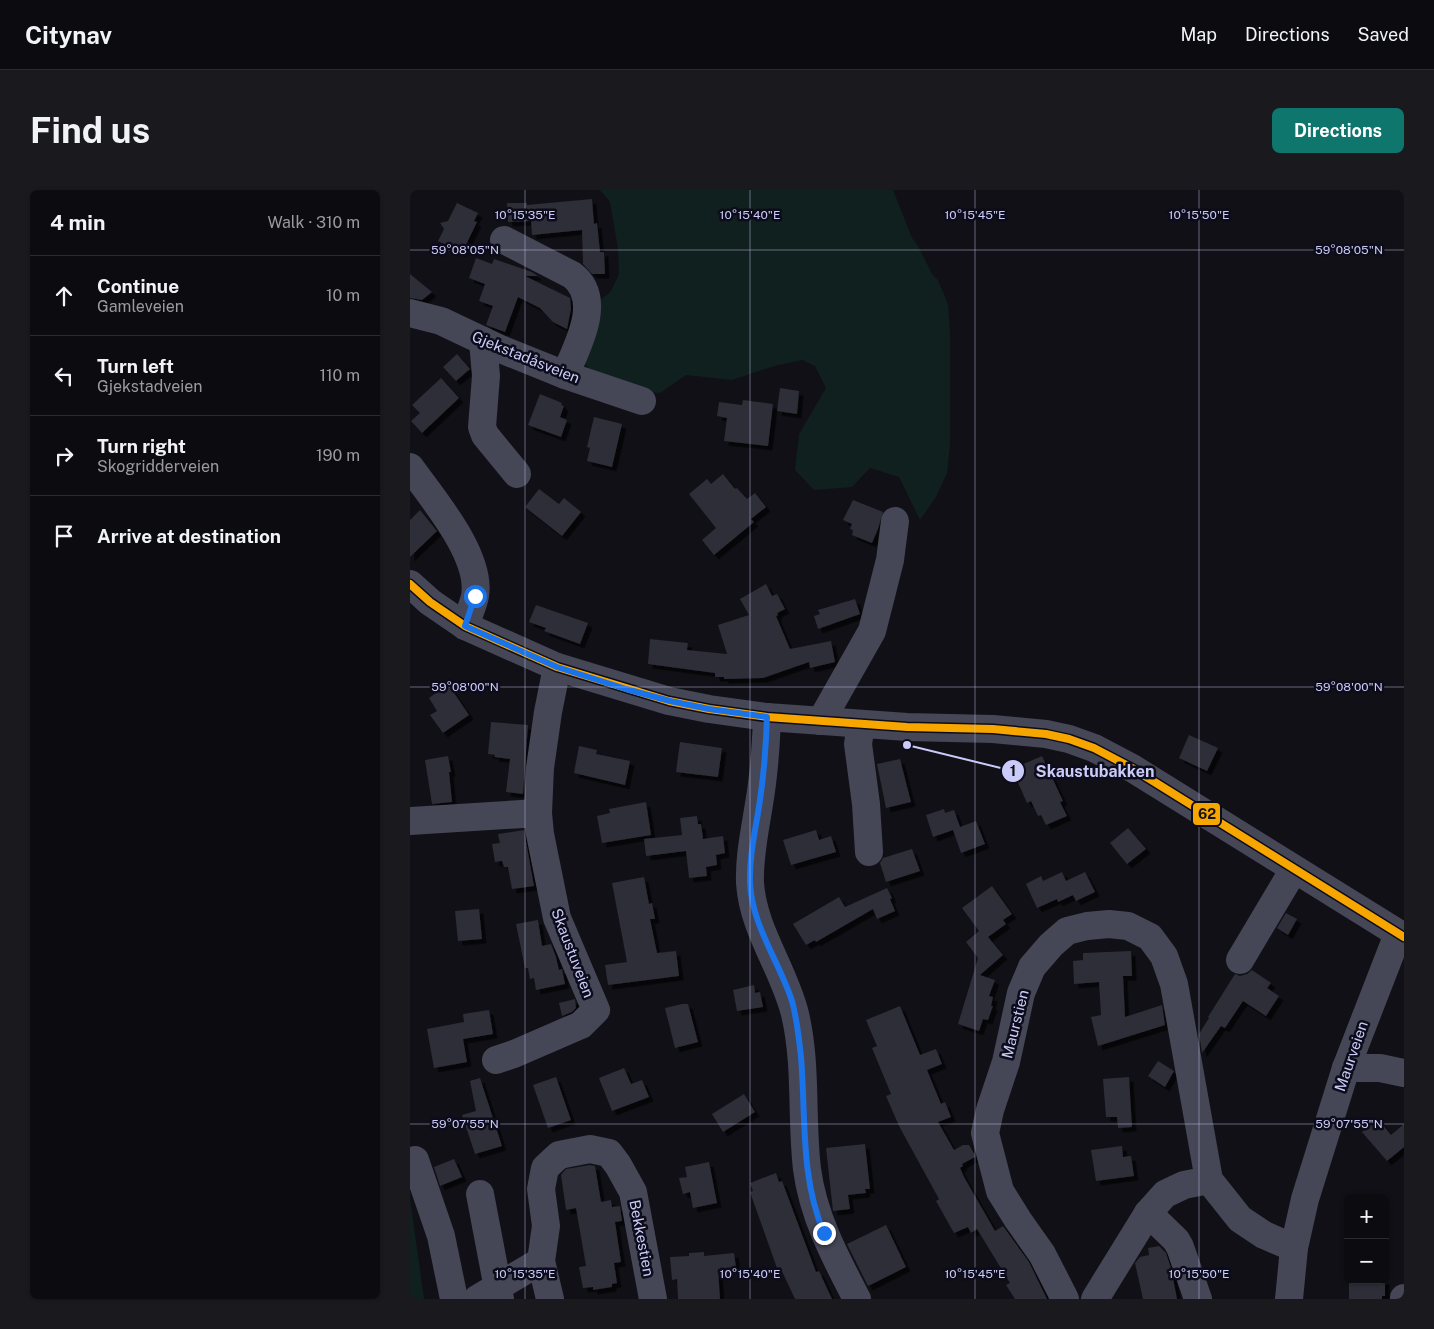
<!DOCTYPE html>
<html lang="en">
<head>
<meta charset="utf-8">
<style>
	body { margin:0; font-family:"Public Sans",sans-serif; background:#1a1a1e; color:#f1f3f6 }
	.controls { position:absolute; right:15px; bottom:15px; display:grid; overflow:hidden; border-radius:8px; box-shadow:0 1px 4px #0004 }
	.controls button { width:45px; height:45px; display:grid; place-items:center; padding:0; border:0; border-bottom:1px solid #2c2c30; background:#0c0c10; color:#f1f3f6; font:25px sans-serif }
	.stop { position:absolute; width:15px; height:15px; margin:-11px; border:4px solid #1a73e8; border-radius:50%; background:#fff }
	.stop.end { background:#1a73e8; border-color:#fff; box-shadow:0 1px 5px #0008 }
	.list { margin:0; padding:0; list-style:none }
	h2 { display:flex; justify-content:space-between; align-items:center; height:65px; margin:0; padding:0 20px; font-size:21px }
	h2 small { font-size:16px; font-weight:400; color:#9a9b9f }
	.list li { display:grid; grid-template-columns:32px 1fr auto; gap:15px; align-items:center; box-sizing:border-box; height:80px; padding:0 20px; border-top:1px solid #2c2c30 }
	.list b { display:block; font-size:19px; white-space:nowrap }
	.list p { margin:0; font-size:16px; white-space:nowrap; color:#9a9b9f }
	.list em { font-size:16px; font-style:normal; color:#9a9b9f }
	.icon { flex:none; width:28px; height:28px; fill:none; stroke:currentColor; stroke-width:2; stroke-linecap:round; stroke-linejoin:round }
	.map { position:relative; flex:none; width:994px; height:1109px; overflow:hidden; border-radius:8px }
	header { display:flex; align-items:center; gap:30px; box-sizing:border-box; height:70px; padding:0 25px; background:#0c0c10; border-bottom:1px solid #2c2c30 }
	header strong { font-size:24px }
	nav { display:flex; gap:28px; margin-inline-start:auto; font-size:18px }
	.intro { display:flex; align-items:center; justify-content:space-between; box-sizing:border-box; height:120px; padding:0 30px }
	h1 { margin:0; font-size:35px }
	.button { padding:12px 22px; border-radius:8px; background:#0f766e; color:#fff; font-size:18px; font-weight:700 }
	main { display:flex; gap:30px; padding:0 30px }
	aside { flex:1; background:#0c0c10; border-radius:8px; box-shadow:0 1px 4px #0004 }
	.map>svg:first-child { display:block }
	.green { fill:#10201f }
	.building { fill:#2e2d39; filter:url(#shadow) }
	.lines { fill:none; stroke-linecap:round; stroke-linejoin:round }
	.minor { stroke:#454656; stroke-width:28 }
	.bus-1-casing { stroke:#0d0c1a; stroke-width:11 }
	.bus-1 { stroke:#f7a600; stroke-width:8 }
	.route { stroke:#1a73e8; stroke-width:6 }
	.ticks { fill:none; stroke:#cbcbf9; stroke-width:1; stroke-opacity:0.45 }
	.labels { text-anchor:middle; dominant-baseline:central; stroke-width:5; stroke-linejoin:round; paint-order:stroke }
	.street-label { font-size:15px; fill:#cbcbf9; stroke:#0d0c1a }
	.ticks-label { font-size:12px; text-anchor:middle; fill:#cbcbf9; stroke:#0d0c1a; stroke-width:5; stroke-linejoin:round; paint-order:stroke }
	.leader { fill:none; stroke:#cbcbf9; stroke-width:2 }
	.callout-dot { fill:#cbcbf9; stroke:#0d0c1a; stroke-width:2 }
	.mark-label { font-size:15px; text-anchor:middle; font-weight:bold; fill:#111 }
	.callout-label { font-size:16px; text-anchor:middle; font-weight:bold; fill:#cbcbf9; stroke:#0d0c1a; stroke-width:5; stroke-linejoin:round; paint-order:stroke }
	.line-badge { stroke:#0d0c1a; stroke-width:2 }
	.pale-badge-label { font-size:14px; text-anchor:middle; font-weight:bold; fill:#111 }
</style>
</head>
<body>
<header>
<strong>Citynav</strong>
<nav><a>Map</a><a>Directions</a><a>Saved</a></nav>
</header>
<div class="intro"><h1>Find us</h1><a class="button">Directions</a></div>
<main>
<aside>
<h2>4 min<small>Walk · 310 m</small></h2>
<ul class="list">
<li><svg class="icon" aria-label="ahead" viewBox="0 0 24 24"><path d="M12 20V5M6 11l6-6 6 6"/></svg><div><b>Continue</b><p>Gamleveien</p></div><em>10 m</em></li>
<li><svg class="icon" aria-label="left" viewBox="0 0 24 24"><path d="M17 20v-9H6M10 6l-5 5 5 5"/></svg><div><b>Turn left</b><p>Gjekstadveien</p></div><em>110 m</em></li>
<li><svg class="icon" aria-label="right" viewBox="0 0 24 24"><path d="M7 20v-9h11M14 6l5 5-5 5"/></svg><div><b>Turn right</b><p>Skogridderveien</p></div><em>190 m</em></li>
<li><svg class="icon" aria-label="arrive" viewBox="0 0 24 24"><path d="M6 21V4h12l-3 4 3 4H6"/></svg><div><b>Arrive at destination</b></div></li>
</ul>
</aside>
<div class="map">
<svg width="994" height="1109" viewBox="0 0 994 1109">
	<defs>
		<filter id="shadow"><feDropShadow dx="4.5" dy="4.5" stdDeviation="0" flood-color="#0009"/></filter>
	</defs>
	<rect width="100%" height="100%" fill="#101016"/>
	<!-- green -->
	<g class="green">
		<polygon points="190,0 483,0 502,48 508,56 522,84 528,90 538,114 540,141 540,255 537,283 526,307 510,330 489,287 460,278 442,297 404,300 385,280 389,244 416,198 405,176 392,170 364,176 322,190 276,185 250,203 218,201 189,190 175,174 183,117 201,101 209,84 208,59 200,12"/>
		<polygon points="0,1009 14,1109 0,1109"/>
	</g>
	<!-- building -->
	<g class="building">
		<polygon points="182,9 184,34 187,33 190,62 194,62 195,84 182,84 173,74 172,40 122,45 121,31 98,32 97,13 117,13 117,15"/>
		<polygon points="47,13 68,23 64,31 67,32 52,63 28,51 34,39 30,33 38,31"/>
		<polygon points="66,68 82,74 84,69 122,82 128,86 115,86 160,108 161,119 157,139 143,132 130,118 108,107 95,142 76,135 83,116 69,111 75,94 59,88"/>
		<polygon points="0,84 22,102 12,110 0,108"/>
		<polygon points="47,164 60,179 46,191 33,177"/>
		<polygon points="31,188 49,208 12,243 1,231 10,223 2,215"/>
		<polygon points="370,198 389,201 387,224 367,221"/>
		<polygon points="130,204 152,213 151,215 154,216 150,227 157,230 151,247 118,235"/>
		<polygon points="333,210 363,214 358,256 314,251 317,228 307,226 309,212 332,215"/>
		<polygon points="184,227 212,234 202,277 177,271 180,258 177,257"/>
		<polygon points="313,284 325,299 327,298 337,309 345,303 356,317 341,329 344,332 304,365 292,350 306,338 279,304 297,289 301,294"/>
		<polygon points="129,299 149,314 154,308 171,322 152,346 115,317"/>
		<polygon points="443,310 473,322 468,339 462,353 442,345 443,340 440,339 442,334 433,330"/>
		<polygon points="10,320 27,341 0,367 0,330"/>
		<polygon points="356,394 362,406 367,404 375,419 367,423 368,425 366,426 380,459 421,451 425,472 400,478 399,472 353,488 314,489 314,487 305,487 305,483 238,474 240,449 278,453 277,460 317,464 308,435 339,425 330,409"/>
		<polygon points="445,409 450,424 408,439 404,426 410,424 408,420"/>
		<polygon points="126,415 178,433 170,454 134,441 136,438 119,432"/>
		<polygon points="38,494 59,525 33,543 20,525 27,521 19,508"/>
		<polygon points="81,532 118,535 113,604 96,602 100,569 84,567 85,565 78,564"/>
		<polygon points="779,545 808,558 797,581 769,568"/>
		<polygon points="270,552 312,558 308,587 266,582"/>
		<polygon points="169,556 187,560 186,564 220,571 215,595 164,583"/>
		<polygon points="38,566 41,582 39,582 42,612 22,614 15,570"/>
		<polygon points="632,566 653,611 650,612 657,626 636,635 631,625 628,626 621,611 617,613 602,579"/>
		<polygon points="490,569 501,612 476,618 467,574"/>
		<polygon points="236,612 241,645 192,653 187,626 200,623 199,619"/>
		<polygon points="534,619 535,623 544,620 550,637 566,631 575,654 551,663 543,640 523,647 516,625"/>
		<polygon points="287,626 288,634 291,634 293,649 313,646 315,663 306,665 307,675 296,677 297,686 279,688 276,661 236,666 234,649 272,645 270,628"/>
		<polygon points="718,638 736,659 717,674 700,653"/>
		<polygon points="114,640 124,696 102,699 98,677 94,677 92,671 85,672 82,654 90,653 88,644"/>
		<polygon points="406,640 409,650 421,646 426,662 381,675 373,650"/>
		<polygon points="502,659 510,681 476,692 470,673 473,668"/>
		<polygon points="652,682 656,691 675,682 685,702 666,711 663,705 648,712 647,709 627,718 616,694 631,686 633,691"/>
		<polygon points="234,687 239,714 242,713 245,729 240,729 247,763 266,761 269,786 198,795 195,775 217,772 202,693"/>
		<polygon points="582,696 602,724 593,730 596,734 578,747 593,765 570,785 585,790 579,806 583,807 581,816 583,816 578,830 573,829 569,841 548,834 568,768 556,752 569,741 552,718"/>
		<polygon points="477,698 482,708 480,709 485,721 467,729 463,719 406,752 405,750 396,755 383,734 429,707 435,717"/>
		<polygon points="69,719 72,749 48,751 45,721"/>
		<polygon points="876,723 887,729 878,745 867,738"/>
		<polygon points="128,730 132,756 141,754 146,767 149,780 152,779 155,794 126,800 124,788 120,789 118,778 115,778 106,734"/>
		<polygon points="721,761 722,786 713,786 715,827 752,815 755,835 688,856 681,827 691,825 689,792 664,794 663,771 673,770 673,763"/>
		<polygon points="842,780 861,793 857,798 869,806 856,826 833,811 815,838 811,836 792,863 789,844 799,828 798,827 825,784 830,786 837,784"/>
		<polygon points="344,795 345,803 350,802 353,817 327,821 323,800"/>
		<polygon points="165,809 166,818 162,822 152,826 149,813"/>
		<polygon points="272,814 278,814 288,852 265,858 255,818"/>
		<polygon points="490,816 510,865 526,859 532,874 517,880 531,914 535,912 541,927 528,932 544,960 553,955 559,955 565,965 565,967 552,974 553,976 550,978 554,987 585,1041 593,1036 619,1072 637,1109 605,1109 596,1095 600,1093 567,1039 561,1043 558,1037 544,1043 526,1011 529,1009 489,936 476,906 481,904 462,858 467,856 456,830"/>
		<polygon points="79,820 83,844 53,849 57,872 24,878 17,839 54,832 53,824"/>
		<polygon points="748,871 764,881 755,897 738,886"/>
		<polygon points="214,878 221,894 232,890 239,907 202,921 189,888"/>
		<polygon points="146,887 161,930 138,938 123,895"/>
		<polygon points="719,887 722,937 708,938 707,927 696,927 693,889"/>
		<polygon points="70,888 92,956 65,964 52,925 66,921 60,891"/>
		<polygon points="334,904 345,922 313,942 302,924"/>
		<polygon points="968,929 981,945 994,934 994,957 977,971 952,942"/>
		<polygon points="455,954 460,999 455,999 456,1003 438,1005 440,1019 423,1021 416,958"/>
		<polygon points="712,956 713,967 721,966 724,986 686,991 681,960"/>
		<polygon points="44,969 52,987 30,996 24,977"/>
		<polygon points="299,972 307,1013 283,1018 280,1002 273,1004 269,988 277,987 275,977"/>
		<polygon points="180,975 185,976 191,1012 201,1010 202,1017 210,1016 212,1031 205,1032 211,1072 204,1073 207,1093 202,1094 202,1097 183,1100 183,1097 173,1098 169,1077 176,1076 166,1018 156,1020 151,985 156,979"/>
		<polygon points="366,983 369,992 372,991 406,1082 409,1081 422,1109 385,1109 370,1077 367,1078 340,1002 343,1001 340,993"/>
		<polygon points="476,1035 496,1077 458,1096 437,1054"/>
		<polygon points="749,1056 756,1063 761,1078 767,1109 733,1109 725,1073 730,1067 739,1065 738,1058"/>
		<polygon points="294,1062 294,1066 324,1063 326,1077 308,1079 310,1109 268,1109 267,1089 262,1090 260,1067 279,1066 279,1063"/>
		<polygon points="939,1090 975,1090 975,1106 972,1106 972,1109 939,1109"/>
	</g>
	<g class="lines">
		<!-- minor -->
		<g class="minor">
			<path d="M94 50 162 85C194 109 167 157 155 185"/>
			<polyline points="0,123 31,131 88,158 155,185 232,211"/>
			<polyline points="73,151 76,186 72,237 75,245 107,284"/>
			<path d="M0 277C23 309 72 366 65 406 63 416 58 426 55 436"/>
			<polyline points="0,394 20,412 55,436 147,477 259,511 299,519 357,527 497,537 583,539 636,544 659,549 684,558 722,578 994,747"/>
			<path d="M357 527C356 556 354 585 349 614 345 640 339 666 340 693 343 740 374 779 385 824 397 875 391 928 397 979 403 1026 425 1067 447 1109"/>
			<polyline points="411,531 462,441 480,370 485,331"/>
			<polyline points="451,534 448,554 456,614 459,662"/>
			<polyline points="0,631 128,623"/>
			<polyline points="830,770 877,691"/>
			<polyline points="86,870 104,864 171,835 186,820 147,728 130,644 128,623 130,578 138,522 147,477"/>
			<polyline points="936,878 970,878 994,883"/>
			<polyline points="5,970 31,1046 44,1109"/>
			<polyline points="70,1004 90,1109"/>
			<polyline points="738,1023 766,1050 770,1057 788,1109"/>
			<polyline points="131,1071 140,1109"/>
			<polyline points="67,1109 131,1071 136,1036 131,999 135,978 149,965 180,959 199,963 208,975 223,1002 243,1109"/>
			<polyline points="655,1109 632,1064 608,1030 590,1001 575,943 580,920 596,872 611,803 622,777 641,755 657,741 677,736 699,734 718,736 740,747 754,766 764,794 799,990 830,1029 854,1045 884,1058"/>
			<polyline points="685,1109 738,1023 755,1004 774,995 799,990"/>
			<polyline points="879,1109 884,1058 895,1009 936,878 988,744"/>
			<polyline points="994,1109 994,1108"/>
		</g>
		<!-- bus-1 casing -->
		<g class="bus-1-casing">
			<polyline id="bus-1" points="0,394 20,412 55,436 147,477 259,511 299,519 357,527 497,537 583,539 636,544 659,549 684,558 722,578 994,747"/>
		</g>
		<!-- bus-1 -->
		<use href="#bus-1" class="bus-1"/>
	</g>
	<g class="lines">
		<!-- route -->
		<path class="route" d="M65 406 55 436 147 477 216 499 260 511 299 519 357 527C356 555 354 583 350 610 346 638 339 665 340 693 342 736 369 771 382 811 387 829 389 848 391 867 396 926 390 987 414 1043"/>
	</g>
	<!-- ticks -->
	<path class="ticks" d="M115 0V1109M340 0V1109M565 0V1109M789 0V1109M0 60H994M0 497H994M0 934H994"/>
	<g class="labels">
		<!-- street labels -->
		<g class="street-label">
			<text transform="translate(116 167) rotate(22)">Gjekstadåsveien</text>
			<text transform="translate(163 763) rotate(69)">Skaustuveien</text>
			<text transform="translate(605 834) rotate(-76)">Maurstien</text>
			<text transform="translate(941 866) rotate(-71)">Maurveien</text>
			<text transform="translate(232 1048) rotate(79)">Bekkestien</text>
		</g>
	</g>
	<g class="ticks-label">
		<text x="115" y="29">10°15'35"E</text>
		<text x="340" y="29">10°15'40"E</text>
		<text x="565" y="29">10°15'45"E</text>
		<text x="789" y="29">10°15'50"E</text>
		<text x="55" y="64">59°08'05"N</text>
		<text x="939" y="64">59°08'05"N</text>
		<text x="55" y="501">59°08'00"N</text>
		<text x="939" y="501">59°08'00"N</text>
		<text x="55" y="938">59°07'55"N</text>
		<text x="939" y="938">59°07'55"N</text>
		<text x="115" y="1088">10°15'35"E</text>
		<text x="340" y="1088">10°15'40"E</text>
		<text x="565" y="1088">10°15'45"E</text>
		<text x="789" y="1088">10°15'50"E</text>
	</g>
	<!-- callouts -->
	<path class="leader" d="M497 555L603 581"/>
	<g class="callout-dot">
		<circle cx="497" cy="555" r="5"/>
		<circle cx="603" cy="581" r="12"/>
	</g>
	<g class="mark-label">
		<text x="603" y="586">1</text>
	</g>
	<g class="callout-label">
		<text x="685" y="587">Skaustubakken</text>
	</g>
	<rect class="line-badge" x="782" y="612" width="29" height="24" rx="5" fill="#f7a600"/>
	<g class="pale-badge-label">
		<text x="797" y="629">62</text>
	</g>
</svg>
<div class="controls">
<button>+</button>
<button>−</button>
</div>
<div class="stop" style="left:65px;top:406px"></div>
<div class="stop end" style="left:414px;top:1043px"></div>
</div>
</main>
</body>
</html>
